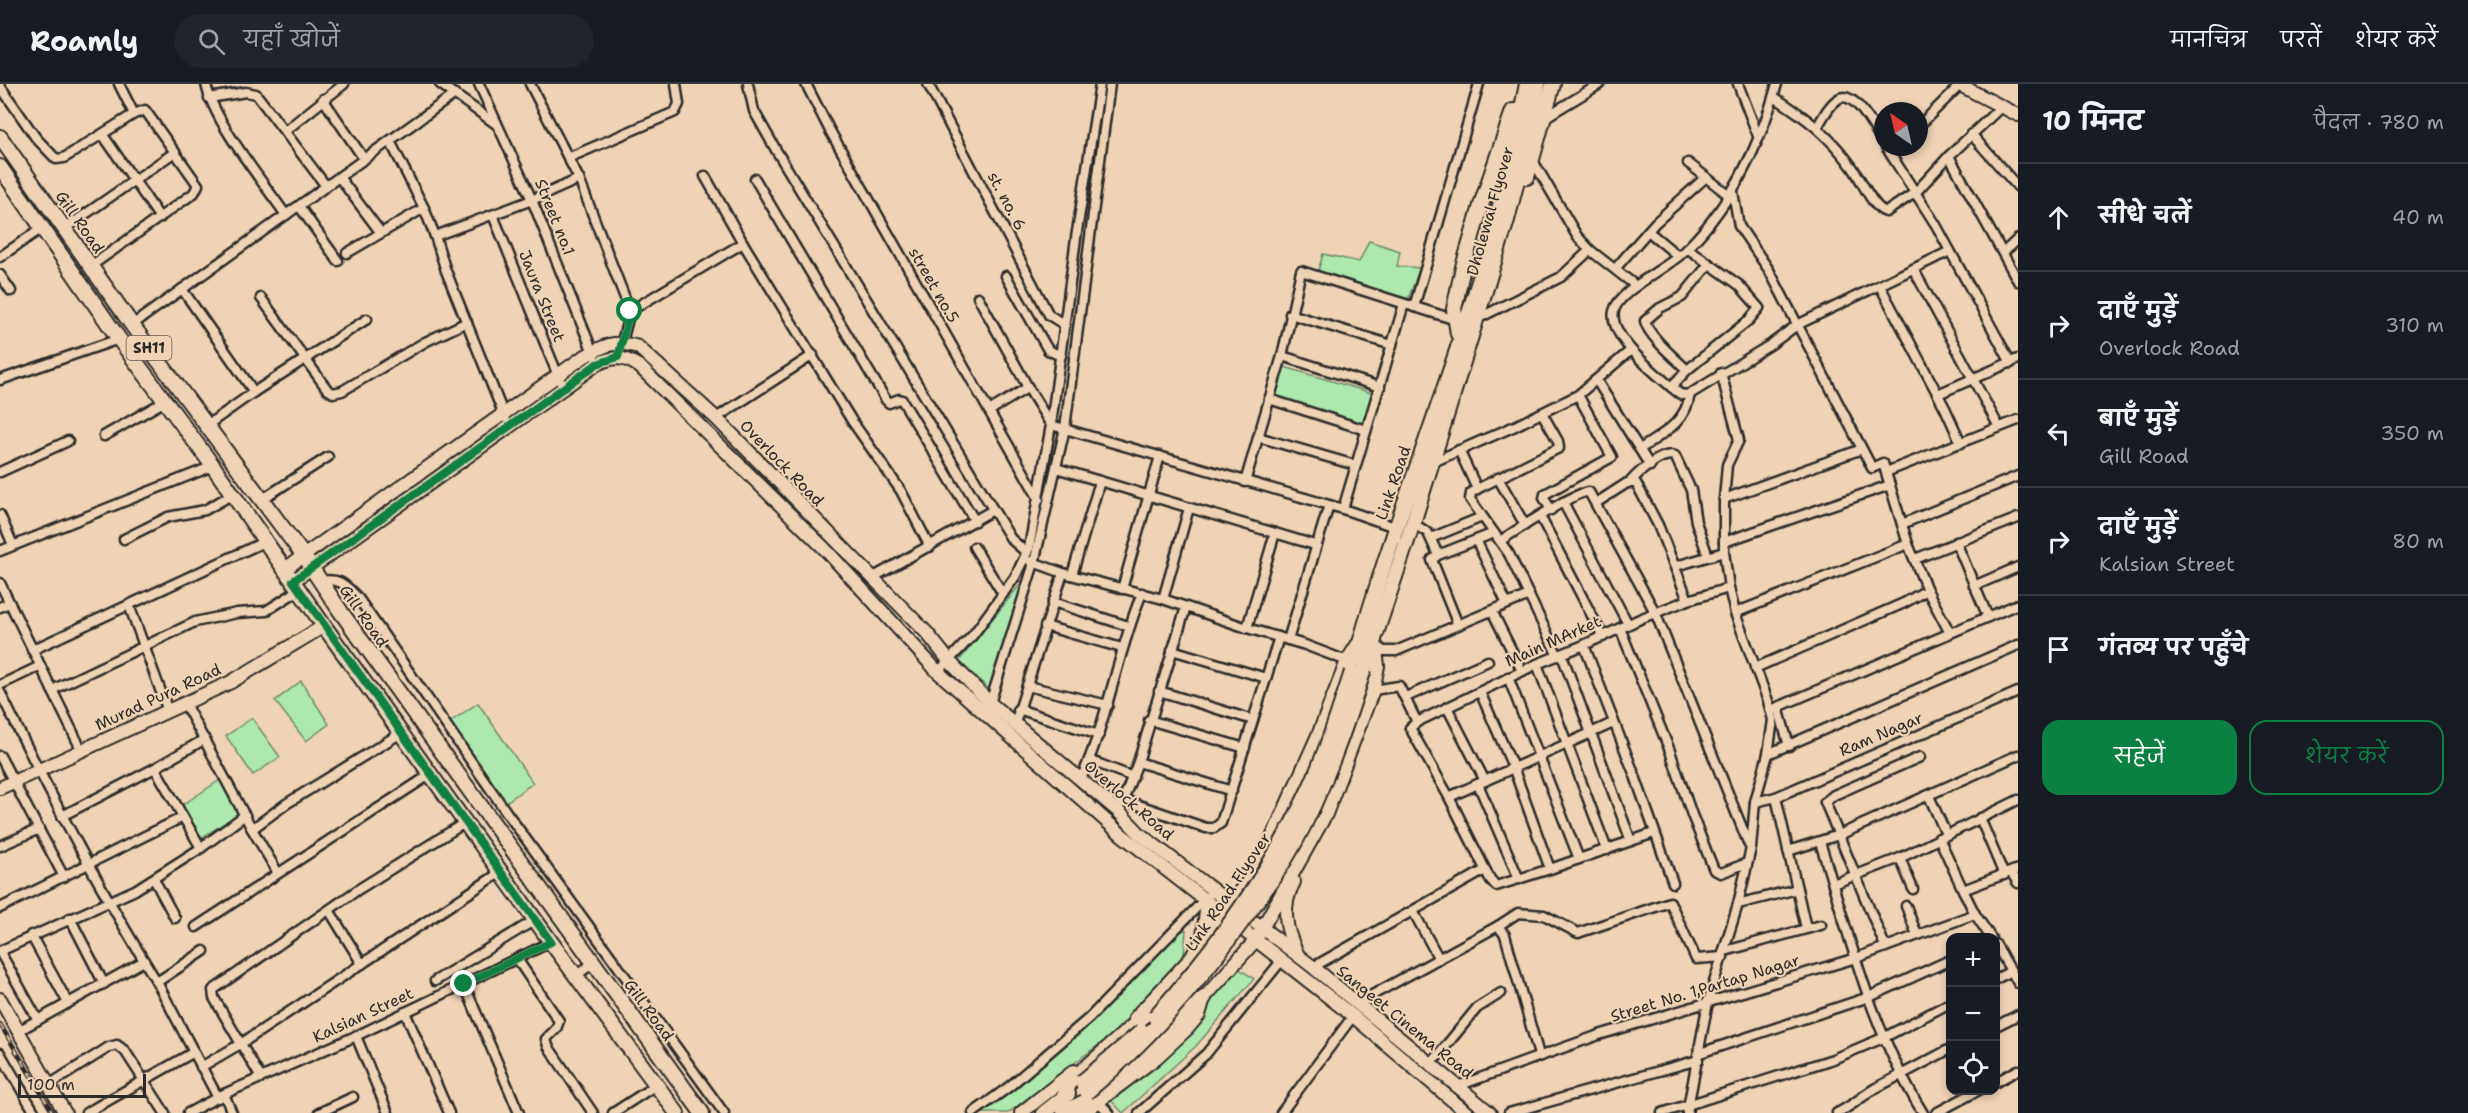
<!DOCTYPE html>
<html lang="hi">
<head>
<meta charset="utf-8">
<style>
	body { margin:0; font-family:"Shantell Sans","Playpen Sans Deva",sans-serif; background:#20242c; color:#f1f3f6 }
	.controls { position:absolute; right:18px; bottom:18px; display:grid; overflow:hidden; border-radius:12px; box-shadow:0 3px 9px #0003 }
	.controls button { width:54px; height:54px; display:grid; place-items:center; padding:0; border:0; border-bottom:2px solid #363941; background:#171b24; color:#f1f3f6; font:30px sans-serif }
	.compass { position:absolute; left:1874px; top:18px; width:54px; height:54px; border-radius:50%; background:#171b24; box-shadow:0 3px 9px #0003; rotate:326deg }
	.scale { position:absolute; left:18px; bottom:15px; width:128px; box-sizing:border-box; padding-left:6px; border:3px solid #2b2b2b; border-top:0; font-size:16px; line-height:21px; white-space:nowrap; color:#2b2b2b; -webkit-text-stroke:4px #efd3b5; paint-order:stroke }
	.stop { position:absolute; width:18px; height:18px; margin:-14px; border:4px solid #0b8043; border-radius:50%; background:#fff }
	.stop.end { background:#0b8043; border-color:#fff; box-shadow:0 2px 6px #0008 }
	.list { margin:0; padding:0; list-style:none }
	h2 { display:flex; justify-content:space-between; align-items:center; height:78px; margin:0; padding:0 24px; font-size:26px }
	h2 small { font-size:20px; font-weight:400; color:#9ea1a6 }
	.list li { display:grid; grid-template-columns:39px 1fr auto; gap:18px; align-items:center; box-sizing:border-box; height:108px; padding:0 24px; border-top:2px solid #363941 }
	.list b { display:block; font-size:22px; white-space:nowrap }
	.list p { margin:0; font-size:20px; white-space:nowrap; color:#9ea1a6 }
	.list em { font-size:20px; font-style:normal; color:#9ea1a6 }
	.actions { display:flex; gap:12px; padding:18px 24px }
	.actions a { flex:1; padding:14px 0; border:2px solid #0b8043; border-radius:18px; text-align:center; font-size:21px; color:#0b8043 }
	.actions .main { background:#0b8043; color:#fff }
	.icon { flex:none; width:33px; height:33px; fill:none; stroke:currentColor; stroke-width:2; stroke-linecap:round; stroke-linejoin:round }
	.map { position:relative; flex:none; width:2018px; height:1029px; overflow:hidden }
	header { display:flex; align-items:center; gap:36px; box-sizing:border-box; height:84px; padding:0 30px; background:#171b24; border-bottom:2px solid #363941 }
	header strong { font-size:28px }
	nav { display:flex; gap:33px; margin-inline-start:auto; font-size:21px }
	.search { width:420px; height:54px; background:#20242c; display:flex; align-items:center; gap:15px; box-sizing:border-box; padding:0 21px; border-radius:33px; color:#9ea1a6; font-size:22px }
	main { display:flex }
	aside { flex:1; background:#171b24 }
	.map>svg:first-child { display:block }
	.green { fill:#ade9af; stroke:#6c8a6d; stroke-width:1.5 }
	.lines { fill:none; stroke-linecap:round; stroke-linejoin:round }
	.street-casing { stroke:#2b2b2b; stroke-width:13 }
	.secondary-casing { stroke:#2b2b2b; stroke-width:16 }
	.primary-casing { stroke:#2b2b2b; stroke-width:18 }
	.street { stroke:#efd3b5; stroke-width:8 }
	.secondary { stroke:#efd3b5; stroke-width:12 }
	.primary { stroke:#efd3b5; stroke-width:14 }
	.rail-casing { stroke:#2b2b2b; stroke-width:4.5 }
	.rail { stroke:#efd3b5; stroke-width:2; stroke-dasharray:7; stroke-linecap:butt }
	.primary-bridge-casing { stroke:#2b2b2b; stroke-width:18; stroke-linecap:butt }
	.primary-bridge { stroke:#efd3b5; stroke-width:14 }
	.route { stroke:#0b8043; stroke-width:8 }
	.labels { text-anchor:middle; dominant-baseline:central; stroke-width:4.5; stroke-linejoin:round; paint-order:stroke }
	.shield { fill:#efd3b5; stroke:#665d54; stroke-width:1.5 }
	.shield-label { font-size:15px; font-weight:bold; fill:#2b2b2b }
	.street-label { font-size:16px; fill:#2b2b2b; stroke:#efd3b5 }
</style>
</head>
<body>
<header>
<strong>Roamly</strong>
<div class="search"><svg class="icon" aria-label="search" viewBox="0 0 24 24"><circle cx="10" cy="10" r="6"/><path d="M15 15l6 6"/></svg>यहाँ खोजें</div>
<nav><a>मानचित्र</a><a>परतें</a><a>शेयर करें</a></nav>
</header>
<main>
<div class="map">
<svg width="2018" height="1029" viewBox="0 0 2018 1029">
	<rect width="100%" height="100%" fill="#efd3b5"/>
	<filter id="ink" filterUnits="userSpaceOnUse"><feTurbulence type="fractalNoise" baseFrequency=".0167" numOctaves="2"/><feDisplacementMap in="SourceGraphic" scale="12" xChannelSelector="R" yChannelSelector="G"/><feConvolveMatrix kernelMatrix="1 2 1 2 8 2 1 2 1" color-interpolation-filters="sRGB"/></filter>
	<g filter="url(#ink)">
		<!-- green -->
		<g class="green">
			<polygon points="1369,157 1400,167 1397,182 1420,184 1408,215 1318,187 1323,170 1359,178"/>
			<polygon points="1281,282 1372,309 1362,340 1271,319"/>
			<polygon points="1027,492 990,606 959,577"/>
			<polygon points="301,597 329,640 306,657 275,617"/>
			<polygon points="478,619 533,699 499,723 444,642"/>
			<polygon points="252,634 280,673 253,691 226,652"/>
			<polygon points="220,696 238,731 199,755 181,722"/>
			<polygon points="1186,846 1184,871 1113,950 1008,1029 982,1029 1010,1009 1095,935 1173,849"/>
			<polygon points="1238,884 1254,895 1196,962 1123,1029 1107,1012"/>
		</g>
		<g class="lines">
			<!-- street casing -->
			<g class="street-casing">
				<g id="street">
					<polyline points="119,0 134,30"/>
					<path d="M206 0C213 37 263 98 286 131"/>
					<polyline points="440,0 496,40"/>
					<polyline points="479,0 532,116 594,271"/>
					<polyline points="530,0 579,95 630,227 618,273"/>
					<polyline points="748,0 754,27 776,66 1011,455 1027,469"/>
					<polyline points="806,0 829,45 1039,415"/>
					<polyline points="928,0 1049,231 1065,241"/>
					<polyline points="1738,0 1758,52"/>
					<path d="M1777 0C1760 63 1728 128 1679 172 1664 185 1618 208 1614 227 1608 254 1659 292 1676 307L1682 311 1690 310 1770 261 1797 241 1950 167"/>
					<polyline points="0,2 36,54 56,75 64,74 134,30 145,26 198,101 194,109 91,182"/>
					<path d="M1774 13C1806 33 1831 53 1853 84 1861 95 1873 125 1886 128L1916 108 1949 72 2002 22"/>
					<polyline points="209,14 246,8 256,10 326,102"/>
					<polyline points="323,15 364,75"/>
					<polyline points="1544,34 1600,0"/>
					<path d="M1818 42C1823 33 1829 21 1838 15 1854 4 1875 46 1883 58"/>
					<polyline points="1919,42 1960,1"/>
					<polyline points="285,47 344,0"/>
					<polyline points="1971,50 2018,103"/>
					<polyline points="103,51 160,134"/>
					<polyline points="390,57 424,124 435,152"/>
					<polyline points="1886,63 1936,141 2011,279"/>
					<polyline points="1949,72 2018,197"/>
					<polyline points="568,74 675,28 679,20 676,0"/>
					<polyline points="1532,75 1577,152 1590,166 1636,202"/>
					<polyline points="1688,79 1730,112"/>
					<polyline points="705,92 743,159 852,337 901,407 930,463"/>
					<polyline points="339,93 381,149"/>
					<polyline points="755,95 886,316 889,319 899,315 902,316 975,437"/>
					<polyline points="1733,108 1739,142 1769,186 1872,384 1883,379 1908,460 1927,506 1950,549"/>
					<polyline points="299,122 338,177"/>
					<polyline points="493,131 563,304"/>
					<polyline points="64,145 175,68"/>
					<polyline points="1648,147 1678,172"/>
					<polyline points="2004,168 2018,155"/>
					<polyline points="347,169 424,124"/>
					<polyline points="0,173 42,144"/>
					<polyline points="1615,185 1655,139 1706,93"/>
					<polyline points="1914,186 1999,343"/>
					<polyline points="0,191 11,207"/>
					<polyline points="1006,192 1048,266 1061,272"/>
					<polyline points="1880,202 1945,324 1961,359"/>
					<polyline points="182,205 254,308"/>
					<polyline points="978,213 1030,307 1051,341 1343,425 1395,443"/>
					<polyline points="261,214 327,305 333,309 342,307 425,258 467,238"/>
					<polyline points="1414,223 1479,0"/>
					<polyline points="630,227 743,159"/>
					<polyline points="1290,230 1392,261"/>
					<polyline points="1483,232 1561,193 1590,166"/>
					<polyline points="132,241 455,10"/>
					<polyline points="1282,272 1380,303"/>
					<path d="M1687 286C1676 275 1648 252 1645 237L1660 224 1682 213 1709 180"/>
					<polyline points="0,296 119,255"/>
					<polyline points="1597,297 1650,382"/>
					<polyline points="1671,303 1687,286 1749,236 1759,224 1739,201 1687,164"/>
					<polyline points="1938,310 2018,275"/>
					<polyline points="1269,315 1366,346"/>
					<polyline points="989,327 1027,304"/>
					<polyline points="1542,329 1558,357 1559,364 1477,405 1471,409 1470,415 1509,470 1558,572"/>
					<polyline points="505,334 446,187 435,152 532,116 579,95"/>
					<polyline points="716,334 813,271"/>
					<polyline points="206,342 254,308 367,235"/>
					<polyline points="104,352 165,317"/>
					<polyline points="1258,353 1355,381"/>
					<path d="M1640 365C1662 350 1686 339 1690 310"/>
					<polyline points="1459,366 1477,405"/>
					<polyline points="1433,378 1515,342 1578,311 1631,266"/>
					<polyline points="1056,384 1315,461"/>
					<polyline points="0,388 68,357"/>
					<polyline points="1886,388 2018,336"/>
					<polyline points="1498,394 1525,441"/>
					<polyline points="1245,398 1282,272 1301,187 1456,236"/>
					<path d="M1630 398C1639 388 1662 367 1675 372L1691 406 1696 438 1708 472"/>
					<polyline points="1724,415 1862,365"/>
					<polyline points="261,416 328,373"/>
					<polyline points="1563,418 1628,540"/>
					<polyline points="1596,419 1627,399 1636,399 1658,441 1688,516"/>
					<polyline points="1343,425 1404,220"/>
					<polyline points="1551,426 1544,414 1545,410 1612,373 1578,311"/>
					<polyline points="0,431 13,461"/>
					<polyline points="1540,432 1603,553"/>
					<polyline points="1413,439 1428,449 1438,471"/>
					<polyline points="1902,440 2018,392"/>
					<polyline points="1431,454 1482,433"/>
					<polyline points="124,455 168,433 205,426 233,410"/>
					<polyline points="1476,456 1507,520"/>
					<path d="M1500 457C1514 448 1577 406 1589 408L1655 528 1749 761"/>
					<polyline points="1724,458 1890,401"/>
					<polyline points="1956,458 1988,533"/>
					<polyline points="974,463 1003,510"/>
					<polyline points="0,467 213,382"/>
					<polyline points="1915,475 2018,434"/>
					<polyline points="1030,477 1063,489 1163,515 1247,544 1305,561 1347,577"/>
					<polyline points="1676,482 1724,468"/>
					<polyline points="1072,491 1100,397"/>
					<polyline points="872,494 993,426"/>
					<path d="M320 497C341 494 344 500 358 514L507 729 724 1029"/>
					<polyline points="0,499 82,667"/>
					<polyline points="1974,502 2018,483"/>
					<polyline points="1122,505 1160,372"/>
					<polyline points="1163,515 1189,424"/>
					<polyline points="1053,518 1128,542"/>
					<polyline points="129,521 168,627"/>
					<polyline points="0,523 9,519"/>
					<polyline points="1492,527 1522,587"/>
					<polyline points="1735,529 1908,460"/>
					<polyline points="1458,541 1432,476 1438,471 1494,449"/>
					<polyline points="1045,542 1122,564"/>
					<polyline points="1247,544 1275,449"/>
					<polyline points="1620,544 1670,667 1692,731 1714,786 1721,789 1747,779"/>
					<polyline points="1288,556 1329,421"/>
					<polyline points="1376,560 1383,567 1396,567 1529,511"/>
					<polyline points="1584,561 1635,692 1673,799"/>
					<polyline points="32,566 266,457"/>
					<polyline points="1172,566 1266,594"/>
					<polyline points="1562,571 1631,757"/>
					<polyline points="1537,580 1607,766"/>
					<polyline points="1755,584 1904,519 1927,506"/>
					<polyline points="938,588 973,551 1015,493 1029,464 1051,341 1076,154 1100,0"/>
					<polyline points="1508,593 1579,775"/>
					<polyline points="0,601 40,582"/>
					<polyline points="1027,602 1108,621"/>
					<polyline points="52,606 195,538 237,529 266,527 299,506"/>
					<polyline points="1373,606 1399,602 1417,638"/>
					<polyline points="1159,607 1253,636"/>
					<path d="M0 608C48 707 99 804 157 898L204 867"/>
					<polyline points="1480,608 1513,683 1550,785"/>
					<polyline points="1406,613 1488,577"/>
					<polyline points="990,619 1034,479 1065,344 1110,0"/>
					<polyline points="185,620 252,745 278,789"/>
					<polyline points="1447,623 1485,697"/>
					<polyline points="1778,623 1789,662"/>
					<polyline points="1018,625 1099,651"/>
					<polyline points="1771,626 2018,520"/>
					<polyline points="1149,636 1245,664"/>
					<polyline points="1015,639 1063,489"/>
					<polyline points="1768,670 2018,561"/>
					<polyline points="0,672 64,793"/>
					<polyline points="1089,676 1133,693"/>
					<polyline points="1138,678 1232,707"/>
					<polyline points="155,684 201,764 245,731"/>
					<path d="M1081 695C1108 635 1117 570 1142 509"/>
					<polyline points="1478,700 1519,795"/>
					<polyline points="1929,712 1946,750"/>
					<polyline points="1449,713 1613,639"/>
					<polyline points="1124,716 1206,744 1214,744 1221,739 1279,553"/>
					<polyline points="1755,718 1776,713 2018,608"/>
					<polyline points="1122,719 1138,678 1186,523"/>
					<polyline points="62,732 155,684 205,655"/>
					<polyline points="1980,734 2004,791"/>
					<polyline points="252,745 286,720 401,649"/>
					<polyline points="1654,749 1550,785 1496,802 1490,795 1449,713 1410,644 1417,638 1537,580 1584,561 1642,534 1688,516 1729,504"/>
					<polyline points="1939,754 1963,806"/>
					<path d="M1820 758C1849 850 1871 946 1923 1029"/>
					<polyline points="0,762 39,745"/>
					<polyline points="1788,767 1839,751 2018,671"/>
					<polyline points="1900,774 1913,805"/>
					<polyline points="2011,788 2018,799"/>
					<polyline points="154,795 175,834"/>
					<polyline points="1833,800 1900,774 2018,716"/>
					<polyline points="1797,805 1806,844"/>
					<polyline points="1738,820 1797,805 1776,713"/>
					<polyline points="1906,822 1917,851"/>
					<polyline points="0,824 183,733"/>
					<polyline points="329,826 362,880"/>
					<polyline points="1413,827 1439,875"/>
					<polyline points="70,834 104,900"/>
					<polyline points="1498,842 1518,829 1544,831 1578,849 1670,818 1696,875 1723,873"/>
					<polyline points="196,843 431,690"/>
					<polyline points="31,851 68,919"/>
					<polyline points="1991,854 1975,830 1963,806 2018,785"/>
					<polyline points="1996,861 2018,899"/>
					<polyline points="1885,862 1825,718 1834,711 1920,673"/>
					<polyline points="0,867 135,806 201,764"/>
					<polyline points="1725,867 1821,841"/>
					<polyline points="0,868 38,936"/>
					<polyline points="517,875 559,937 556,945 546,955 548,962 593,1029"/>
					<polyline points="1313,883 1485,786"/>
					<polyline points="576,892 594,878"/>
					<polyline points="1996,895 2011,887"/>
					<polyline points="435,897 535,836"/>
					<polyline points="157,898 218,1014"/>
					<polyline points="464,900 519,1029"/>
					<polyline points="1356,920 1498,842 1505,851 1539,971"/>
					<polyline points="405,928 449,1029"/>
					<polyline points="1996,942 2018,931"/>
					<polyline points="18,947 144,877"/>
					<polyline points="356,952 388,1029"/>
					<polyline points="0,969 35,1029"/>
					<polyline points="1700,969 1869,913 1950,876"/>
					<polyline points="1431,980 1477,924 1501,909"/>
					<polyline points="201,983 242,959 501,788"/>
					<polyline points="261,994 214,914 213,906 359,805 466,738"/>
					<polyline points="1996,998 2018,986"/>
					<polyline points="49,1001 109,963 117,961 125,967 165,1029"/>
					<polyline points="1455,1003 1599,951 1856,874 1975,830"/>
					<polyline points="224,1010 232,1029"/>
					<polyline points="1099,1018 1109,1029"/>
					<polyline points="86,1029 194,968"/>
					<polyline points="188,1029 224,1010 356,952 551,858"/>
					<polyline points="319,1029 353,1013"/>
					<polyline points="613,1029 656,1001"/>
					<polyline points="973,1029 1010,1002 1089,934 1208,812"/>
					<polyline points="1139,1029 1206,970 1282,876"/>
					<polyline points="1281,1029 1353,932"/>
					<polyline points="1509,1029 1698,976"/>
					<polyline points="1662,1029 1833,975 1883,954 1950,919"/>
					<polyline points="1687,1029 1708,918 1738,820 1751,764 1755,718 1768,670 1773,636 1768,617 1735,529 1729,504 1724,468 1724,415 1727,381 1739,356 1721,289"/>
					<path d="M1837 1029C1852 1022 1862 1012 1876 1004L1950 965"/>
					<polyline points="1936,1029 1979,1006"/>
				</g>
			</g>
			<!-- secondary casing -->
			<g class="secondary-casing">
				<g id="secondary">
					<polyline points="1958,0 2018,31"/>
					<path d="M285 485 582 274C603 262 614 255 638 263L716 334 927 549 950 578 990 619 1119 728 1140 750 1313 883 1490 1029"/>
					<path d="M293 497 597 280C614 272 624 272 640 283L825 465 938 588 1122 751 1353 932 1467 1029"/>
					<polyline points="0,704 231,598 324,542"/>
					<path d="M1294 798C1281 822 1285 845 1297 869"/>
					<polyline points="1203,853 1207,818"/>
					<polyline points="0,915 65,1029"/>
					<polyline points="1135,934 1189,876 1222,829 1258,785 1319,649 1347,577 1357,561"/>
					<polyline points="1021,1029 1074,987"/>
					<polyline points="1083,1029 1156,974 1187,945 1199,931 1204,914 1255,857 1326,730 1373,606 1378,582 1375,558"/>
				</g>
			</g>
			<!-- primary casing -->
			<g class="primary-casing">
				<g id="primary">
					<polyline points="0,53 132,241 303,471 341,528 702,1029"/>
					<polyline points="0,83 119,255 213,382 324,542 551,858 677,1029"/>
					<polyline points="1527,93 1553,0"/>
					<polyline points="1458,250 1454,225 1463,183 1483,115 1513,27"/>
					<polyline points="1364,585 1413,439 1507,136 1532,37 1538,0"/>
					<path d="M1352 588C1393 434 1457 287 1497 133 1509 89 1518 44 1527 0"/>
					<polyline points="1063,1015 1070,998 1140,936 1143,932 1142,927"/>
					<path d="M1064 1027C1117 1009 1162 951 1204 914"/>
					<polyline points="1044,1029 1068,1010"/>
				</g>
			</g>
			<!-- street -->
			<use href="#street" class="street"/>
			<!-- secondary -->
			<use href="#secondary" class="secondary"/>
			<!-- primary -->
			<use href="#primary" class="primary"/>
			<!-- rail casing -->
			<g class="rail-casing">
				<polyline id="rail" points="0,940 53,1029"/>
			</g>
			<!-- rail -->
			<use href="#rail" class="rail"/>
			<!-- primary-bridge casing -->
			<g class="primary-bridge-casing">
				<g id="primary-bridge">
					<path d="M1155 933C1218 862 1275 782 1314 695 1329 660 1340 624 1352 588"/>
					<polyline points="1082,998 1142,947"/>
					<path d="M1087 1008C1147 957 1192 906 1238 843 1258 816 1278 789 1294 760 1324 705 1345 645 1364 585"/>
				</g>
			</g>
			<!-- primary-bridge -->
			<use href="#primary-bridge" class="primary-bridge"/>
		</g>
	</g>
	<g class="lines" filter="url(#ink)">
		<!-- route -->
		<polyline class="route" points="464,900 551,858 293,497 597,280 618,273 630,227"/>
	</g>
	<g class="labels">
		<!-- shield labels -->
		<rect class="shield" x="126.5" y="252" width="45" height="24" rx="4.5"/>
		<g class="shield-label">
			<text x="149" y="264">SH11</text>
		</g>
		<!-- street labels -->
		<g class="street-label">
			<text transform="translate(1007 117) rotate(62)">st. no. 6</text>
			<text transform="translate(1490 127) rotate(-74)">Dholewal Flyover</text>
			<text transform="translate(555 133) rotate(68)">Street no.1</text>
			<text transform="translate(80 138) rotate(55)">Gill Road</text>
			<text transform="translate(934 201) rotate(60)">street no.5</text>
			<text transform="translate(542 212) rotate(68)">Jaura Street</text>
			<text transform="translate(782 379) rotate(46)">Overlock Road</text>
			<text transform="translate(1393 399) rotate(-71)">Link Road</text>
			<text transform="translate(364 532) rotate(55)">Gill Road</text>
			<text transform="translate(1553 557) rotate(-24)">Main MArket</text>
			<text transform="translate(158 613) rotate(-25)">Murad Pura Road</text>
			<text transform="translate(1881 650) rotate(-23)">Ram Nagar</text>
			<text transform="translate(1129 716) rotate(41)">Overlock Road</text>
			<text transform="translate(1228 808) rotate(-56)">Link Road Flyover</text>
			<text transform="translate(1705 904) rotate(-17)">Street No. 1,Partap Nagar</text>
			<text transform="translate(649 926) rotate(54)">Gill Road</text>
			<text transform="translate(363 931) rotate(-25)">Kalsian Street</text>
			<text transform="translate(1405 938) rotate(39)">Sangeet Cinema Road</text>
		</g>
	</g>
</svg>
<div class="controls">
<button>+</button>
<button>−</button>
<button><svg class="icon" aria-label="locate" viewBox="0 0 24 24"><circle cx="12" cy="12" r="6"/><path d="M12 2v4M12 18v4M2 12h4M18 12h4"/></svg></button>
</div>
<svg class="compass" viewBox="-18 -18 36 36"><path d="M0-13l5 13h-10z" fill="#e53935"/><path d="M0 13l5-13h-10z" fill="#9ea1a6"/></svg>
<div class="scale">100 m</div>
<div class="stop" style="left:630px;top:227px"></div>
<div class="stop end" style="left:464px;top:900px"></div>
</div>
<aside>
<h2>10 मिनट<small>पैदल · 780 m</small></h2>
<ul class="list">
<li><svg class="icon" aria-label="ahead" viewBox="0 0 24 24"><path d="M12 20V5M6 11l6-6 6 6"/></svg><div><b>सीधे चलें</b></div><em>40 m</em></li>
<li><svg class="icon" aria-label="right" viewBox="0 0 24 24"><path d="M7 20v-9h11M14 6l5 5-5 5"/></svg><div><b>दाएँ मुड़ें</b><p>Overlock Road</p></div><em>310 m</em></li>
<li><svg class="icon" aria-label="left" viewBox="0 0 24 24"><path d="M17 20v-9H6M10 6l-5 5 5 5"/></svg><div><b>बाएँ मुड़ें</b><p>Gill Road</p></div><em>350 m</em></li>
<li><svg class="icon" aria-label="right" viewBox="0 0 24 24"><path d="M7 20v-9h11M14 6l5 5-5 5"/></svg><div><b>दाएँ मुड़ें</b><p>Kalsian Street</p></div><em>80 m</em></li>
<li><svg class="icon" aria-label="arrive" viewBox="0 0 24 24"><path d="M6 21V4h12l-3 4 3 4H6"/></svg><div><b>गंतव्य पर पहुँचे</b></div></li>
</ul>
<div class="actions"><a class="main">सहेजें</a><a>शेयर करें</a></div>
</aside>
</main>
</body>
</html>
